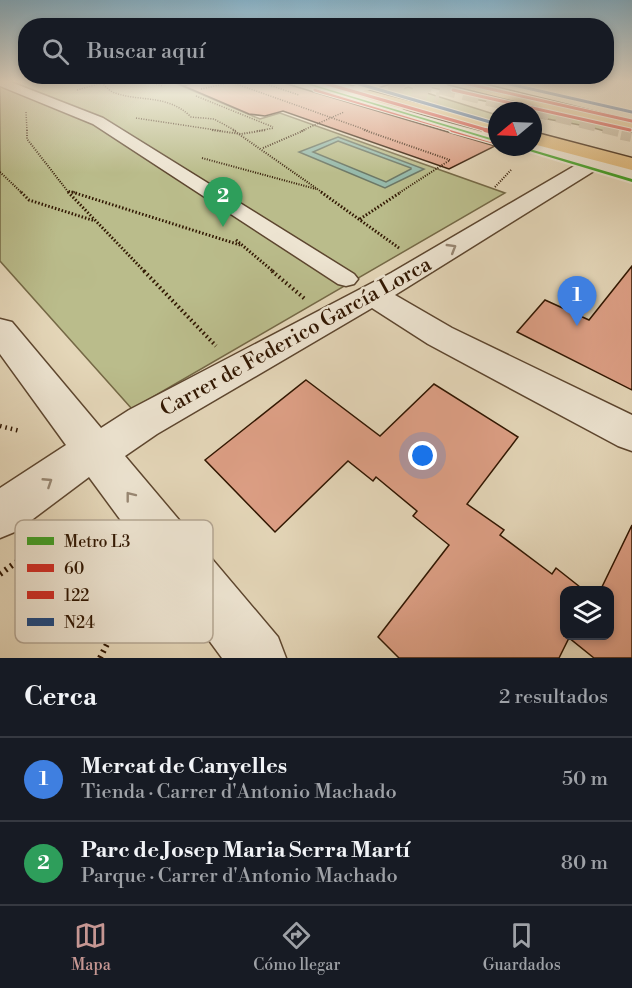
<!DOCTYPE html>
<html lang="es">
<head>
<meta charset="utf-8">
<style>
	body { margin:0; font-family:"Libre Bodoni",serif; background:#242831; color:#f1f3f6 }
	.controls { position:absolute; right:18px; bottom:18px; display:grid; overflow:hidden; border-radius:12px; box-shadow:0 3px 9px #0003 }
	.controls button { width:54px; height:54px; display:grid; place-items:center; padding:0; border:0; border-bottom:2px solid #363941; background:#171b24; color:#f1f3f6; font:30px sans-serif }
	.compass { position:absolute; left:488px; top:102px; width:54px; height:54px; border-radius:50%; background:#171b24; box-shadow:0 3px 9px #0003; rotate:251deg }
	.you { position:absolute; left:423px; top:456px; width:21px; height:21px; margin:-15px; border:4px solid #fff; border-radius:50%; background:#1a73e8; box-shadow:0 0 0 9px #1a73e833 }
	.badge { display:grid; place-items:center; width:39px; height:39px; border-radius:50%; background:#c59692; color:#fff; font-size:20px; font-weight:700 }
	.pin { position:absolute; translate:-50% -50px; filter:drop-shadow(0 2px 3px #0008) }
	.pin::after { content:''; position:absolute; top:32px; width:21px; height:18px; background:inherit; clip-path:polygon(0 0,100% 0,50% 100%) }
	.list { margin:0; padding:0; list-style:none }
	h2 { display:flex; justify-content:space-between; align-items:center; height:78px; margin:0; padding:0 24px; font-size:26px }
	h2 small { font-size:20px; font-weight:400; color:#9ea1a6 }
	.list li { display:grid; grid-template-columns:39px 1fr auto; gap:18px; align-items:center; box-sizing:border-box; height:84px; padding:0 24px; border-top:2px solid #363941 }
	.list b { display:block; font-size:22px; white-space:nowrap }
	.list p { margin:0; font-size:20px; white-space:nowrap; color:#9ea1a6 }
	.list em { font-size:20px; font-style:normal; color:#9ea1a6 }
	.icon { flex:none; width:33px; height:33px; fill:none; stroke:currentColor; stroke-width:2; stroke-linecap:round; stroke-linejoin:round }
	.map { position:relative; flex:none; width:632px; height:658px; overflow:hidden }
	.search { position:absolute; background:#171b24; box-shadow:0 3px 9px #0003; left:18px; right:18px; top:18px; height:66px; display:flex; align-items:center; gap:15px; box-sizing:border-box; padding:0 21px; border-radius:24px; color:#9ea1a6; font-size:22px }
	.sheet { height:246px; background:#171b24 }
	nav { display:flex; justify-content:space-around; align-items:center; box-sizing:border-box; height:84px; border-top:2px solid #363941; background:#171b24; font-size:16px; color:#9ea1a6 }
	nav a { display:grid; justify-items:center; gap:3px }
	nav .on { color:#c59692 }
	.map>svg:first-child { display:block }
	.green { fill:#babc8b; stroke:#756946; stroke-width:1.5 }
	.water { fill:#96b9aa; stroke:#6d7866; stroke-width:1.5; fill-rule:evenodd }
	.building { fill:#dd9f85; stroke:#301601; stroke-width:1.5 }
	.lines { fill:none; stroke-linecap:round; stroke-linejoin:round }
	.trunk-tunnel-far1 { stroke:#c0b093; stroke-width:16; stroke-dasharray:16 8; stroke-linecap:butt }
	.trunk-tunnel { stroke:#c0b093; stroke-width:20; stroke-dasharray:20 10; stroke-linecap:butt }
	.service-casing { stroke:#5d462f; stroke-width:3 }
	.pedestrian-casing { stroke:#5d462f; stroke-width:3 }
	.minor-casing { stroke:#5d462f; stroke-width:3 }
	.tertiary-casing { stroke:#5d462f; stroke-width:3 }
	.trunk-casing { stroke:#301601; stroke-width:3 }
	.path-far5 { stroke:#301601; stroke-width:1.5; stroke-dasharray:1 1.5; stroke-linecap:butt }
	.path-far4 { stroke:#301601; stroke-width:2; stroke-dasharray:1 1.5; stroke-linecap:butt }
	.path-far3 { stroke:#301601; stroke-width:3; stroke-dasharray:1.5 2; stroke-linecap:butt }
	.path-far2 { stroke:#301601; stroke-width:4; stroke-dasharray:1.5 3; stroke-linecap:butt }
	.path-far1 { stroke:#301601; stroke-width:4.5; stroke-dasharray:1.5 4; stroke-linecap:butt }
	.path { stroke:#301601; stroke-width:6; stroke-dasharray:2 4.5; stroke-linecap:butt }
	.service { fill:#ede4d1; fill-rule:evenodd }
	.pedestrian { fill:#ede4d1; fill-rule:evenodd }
	.minor { fill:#ede4d1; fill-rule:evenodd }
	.tertiary { fill:#ede4d1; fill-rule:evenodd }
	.trunk { fill:#e2bb7c; fill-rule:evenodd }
	.bus-1-far1-casing { stroke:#ede4d1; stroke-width:5 }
	.bus-1-casing { stroke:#ede4d1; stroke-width:7 }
	.bus-2-far1-casing { stroke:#ede4d1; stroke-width:5 }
	.bus-2-casing { stroke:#ede4d1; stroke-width:7 }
	.bus-3-casing { stroke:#ede4d1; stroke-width:5 }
	.bus-1-far1 { stroke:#d02e26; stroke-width:3 }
	.bus-1 { stroke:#d02e26; stroke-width:4 }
	.bus-2-far1 { stroke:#d02e26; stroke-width:3 }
	.bus-2 { stroke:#d02e26; stroke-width:4 }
	.bus-3 { stroke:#1c4883; stroke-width:3 }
	.metro-1-casing { stroke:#ede4d1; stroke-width:4 }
	.metro-1 { fill:#41a126; fill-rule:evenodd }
	.oneway { stroke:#988773 }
	.labels { text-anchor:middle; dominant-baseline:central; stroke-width:5; stroke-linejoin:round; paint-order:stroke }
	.street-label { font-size:21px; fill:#301601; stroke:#ede4d1 }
	.key { fill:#ede4d1; stroke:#b4a693; stroke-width:1.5 }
	.key-label { font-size:16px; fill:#301601 }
</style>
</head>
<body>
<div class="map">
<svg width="632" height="658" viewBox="0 0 632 658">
	<rect width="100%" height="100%" fill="#e4d6b8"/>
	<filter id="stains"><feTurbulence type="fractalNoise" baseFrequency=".00333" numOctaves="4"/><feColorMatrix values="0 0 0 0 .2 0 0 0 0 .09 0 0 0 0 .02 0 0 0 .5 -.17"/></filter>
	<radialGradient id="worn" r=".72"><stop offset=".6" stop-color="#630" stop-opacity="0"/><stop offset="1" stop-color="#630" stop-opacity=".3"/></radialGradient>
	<!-- green -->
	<g class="green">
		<polygon points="0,81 170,81 260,119 280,113 505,193 132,409 0,261"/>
		<path d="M426 81H434L621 125 611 133C586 124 559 122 533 116V111L498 108 505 105 474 99 476 96 417 85Z"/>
		<polygon points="408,87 497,115 497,124 389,94"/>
	</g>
	<!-- water -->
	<path class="water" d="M338 137 424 169 385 188 299 152ZM338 141 411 168V169L386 182 313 152Z"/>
	<!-- building -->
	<g class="building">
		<polygon points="172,81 184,86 190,84 191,81 277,81 495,146 449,169 283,111 265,116 249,114"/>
		<polygon points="632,266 632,390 517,332 545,300 589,320"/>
		<polygon points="306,380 380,436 434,384 518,437 467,504 504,530 500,535 552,574 556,568 585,591 564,591 564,636 609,636 609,591 600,591 632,525 632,658 594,658 569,638 559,658 399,658 378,637 449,545 413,516 417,511 376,477 373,481 348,461 275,532 205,460"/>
	</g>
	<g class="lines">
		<!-- trunk-tunnel-far1 -->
		<g class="trunk-tunnel-far1">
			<polyline points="365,81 438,101"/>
			<polyline points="417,81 628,131"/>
		</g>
		<!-- trunk-tunnel -->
		<polyline class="trunk-tunnel" points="622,130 632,132"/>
		<!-- service casing -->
		<g class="service-casing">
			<polygon id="service" points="178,81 188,81 189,82 185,84"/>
		</g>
		<!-- pedestrian casing -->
		<g class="pedestrian-casing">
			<polygon id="pedestrian" points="0,81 8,81 103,118 354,274 358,279 354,284 346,286 338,284 93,124 0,86"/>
		</g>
		<!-- minor casing -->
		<g class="minor-casing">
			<g id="minor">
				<polygon points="369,81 390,81 388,84 353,95 346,91 348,88"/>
				<polygon points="595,156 602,158 605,162 602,166 395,295 452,328 632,415 632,451 618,446 428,344 372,308 157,434 125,456 278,637 286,658 222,658 89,477 17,531 0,538 0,488 66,445 0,354 0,319 12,322 101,428 129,410 391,273 588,158"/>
			</g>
		</g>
		<!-- tertiary casing -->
		<g class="tertiary-casing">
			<g id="tertiary">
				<polygon points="310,81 333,81 408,102 410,105 402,110 312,84"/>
				<polygon points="533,138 632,165 632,178 526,148 533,147"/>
			</g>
		</g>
		<!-- trunk casing -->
		<g class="trunk-casing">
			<g id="trunk">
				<polygon points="310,81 325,81 317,85"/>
				<polygon points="446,81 470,81 632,121 632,131 448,84"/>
				<polygon points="366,90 497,124 497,134 361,98 358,95 361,92"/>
				<polygon points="533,132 632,158 632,170 533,144"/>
			</g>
		</g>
		<!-- path-far5 -->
		<g class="path-far5">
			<path d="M100 81C104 85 109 91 115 93 141 102 168 94 191 117L214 119 236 131"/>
			<polyline points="144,81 163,86"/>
			<polyline points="228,81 369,131"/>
			<polyline points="257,81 299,95"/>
			<polyline points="282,82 295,86"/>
			<polyline points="104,84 123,81"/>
			<polyline points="201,89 229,83"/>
			<polyline points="77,90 102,83"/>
			<polyline points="196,96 273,127"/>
			<polyline points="26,112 27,131"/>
			<polyline points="136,118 222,131"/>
			<polyline points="257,131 274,128"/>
			<polyline points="301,131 344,112"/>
		</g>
		<!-- path-far4 -->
		<g class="path-far4">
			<polyline points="27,130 27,139 69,193"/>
			<polyline points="212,130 241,134 266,130"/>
			<polyline points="233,130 323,193"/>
			<polyline points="364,130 450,160 399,193"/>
			<polyline points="263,148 305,130"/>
			<polyline points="202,158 316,189"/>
			<polyline points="0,172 22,193"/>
			<polyline points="495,187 511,170"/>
			<polyline points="69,191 77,193"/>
		</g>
		<!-- path-far3 -->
		<g class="path-far3">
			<polyline points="21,192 29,200 95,221"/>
			<polyline points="68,192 145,272"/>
			<polyline points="72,192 240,245"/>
			<polyline points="321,192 399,248"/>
			<polyline points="360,219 401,192"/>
			<polyline points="236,240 274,272"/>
		</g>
		<!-- path-far2 -->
		<g class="path-far2">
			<polyline points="144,271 216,346"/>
			<polyline points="272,271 305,299"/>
		</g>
		<!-- path-far1 -->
		<polyline class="path-far1" points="0,426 20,431"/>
		<!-- path -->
		<g class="path">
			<polyline points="0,574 58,532"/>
			<polyline points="100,658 126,606"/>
		</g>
		<!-- service -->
		<use href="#service" class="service"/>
		<!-- pedestrian -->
		<use href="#pedestrian" class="pedestrian"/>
		<!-- minor -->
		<use href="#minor" class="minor"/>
		<!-- tertiary -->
		<use href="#tertiary" class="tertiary"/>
		<!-- trunk -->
		<use href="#trunk" class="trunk"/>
		<!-- bus-1-far1 casing -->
		<g class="bus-1-far1-casing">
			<g id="bus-1-far1">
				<polyline points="317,81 490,131"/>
				<polyline points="455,81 632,121"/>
			</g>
		</g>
		<!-- bus-1 casing -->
		<g class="bus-1-casing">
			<polyline id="bus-1" points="485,130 497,133"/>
		</g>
		<!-- bus-2-far1 casing -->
		<g class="bus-2-far1-casing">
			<g id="bus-2-far1">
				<polyline points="315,90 457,131"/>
				<polyline points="453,90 630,130"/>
			</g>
		</g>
		<!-- bus-2 casing -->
		<g class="bus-2-casing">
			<polyline id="bus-2" points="452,130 495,142"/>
		</g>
		<!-- bus-3 casing -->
		<g class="bus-3-casing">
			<g id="bus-3">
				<polyline points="349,81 497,124"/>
				<polyline points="496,81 632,112"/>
			</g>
		</g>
		<!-- bus-1-far1 -->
		<use href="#bus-1-far1" class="bus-1-far1"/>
		<!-- bus-1 -->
		<use href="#bus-1" class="bus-1"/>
		<!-- bus-2-far1 -->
		<use href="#bus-2-far1" class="bus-2-far1"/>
		<!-- bus-2 -->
		<use href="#bus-2" class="bus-2"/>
		<!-- bus-3 -->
		<use href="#bus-3" class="bus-3"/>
		<!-- metro-1 casing -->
		<g class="metro-1-casing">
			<g id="metro-1">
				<polygon points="296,81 301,81 497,140 497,142"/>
				<polygon points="516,147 523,147 632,179 632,182"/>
			</g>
		</g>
		<!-- metro-1 -->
		<use href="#metro-1" class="metro-1"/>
	</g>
	<!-- one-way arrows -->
	<defs><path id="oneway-chevron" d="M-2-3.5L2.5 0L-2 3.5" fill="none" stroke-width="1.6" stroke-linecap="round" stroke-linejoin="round" transform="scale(1.5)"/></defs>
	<g class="oneway">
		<use href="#oneway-chevron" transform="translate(452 248) rotate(-31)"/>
		<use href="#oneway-chevron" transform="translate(48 482) rotate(-33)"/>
		<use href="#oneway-chevron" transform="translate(130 496) rotate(-128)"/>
	</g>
	<!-- sky -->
	<linearGradient id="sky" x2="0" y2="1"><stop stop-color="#87b6cf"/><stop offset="0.47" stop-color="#f3eddf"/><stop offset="1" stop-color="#f3eddf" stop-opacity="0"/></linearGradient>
	<rect width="632" height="173" fill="url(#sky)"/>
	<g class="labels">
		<!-- street labels -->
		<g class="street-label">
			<text transform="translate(296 337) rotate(-29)">Carrer de Federico García Lorca</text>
		</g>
	</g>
	<!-- legend -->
	<rect x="15" y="520" width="198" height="123" rx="9" class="key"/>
	<rect x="27" y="537" width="27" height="8" fill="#41a126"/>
	<rect x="27" y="564" width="27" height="8" fill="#d02e26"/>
	<rect x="27" y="591" width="27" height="8" fill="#d02e26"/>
	<rect x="27" y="618" width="27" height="8" fill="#1c4883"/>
	<g class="key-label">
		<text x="64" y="547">Metro L3</text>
		<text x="64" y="574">60</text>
		<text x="64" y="601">122</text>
		<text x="64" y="628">N24</text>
	</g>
	<rect width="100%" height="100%" filter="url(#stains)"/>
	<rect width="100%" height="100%" fill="url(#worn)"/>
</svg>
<div class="controls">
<button><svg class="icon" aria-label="layers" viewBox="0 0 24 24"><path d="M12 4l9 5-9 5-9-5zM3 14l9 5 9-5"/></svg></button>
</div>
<svg class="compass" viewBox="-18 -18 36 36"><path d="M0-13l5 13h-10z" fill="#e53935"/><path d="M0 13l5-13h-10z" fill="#9ea1a6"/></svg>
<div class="you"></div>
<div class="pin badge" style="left:577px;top:326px;background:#3f7fe0">1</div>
<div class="pin badge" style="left:223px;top:227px;background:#2e9e5b">2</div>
<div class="search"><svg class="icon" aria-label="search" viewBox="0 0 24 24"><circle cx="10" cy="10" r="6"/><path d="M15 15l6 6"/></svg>Buscar aquí</div>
</div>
<section class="sheet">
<h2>Cerca<small>2 resultados</small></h2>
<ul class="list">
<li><span class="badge" style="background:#3f7fe0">1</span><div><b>Mercat de Canyelles</b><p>Tienda · Carrer d'Antonio Machado</p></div><em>50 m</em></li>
<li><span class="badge" style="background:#2e9e5b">2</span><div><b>Parc de Josep Maria Serra Martí</b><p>Parque · Carrer d'Antonio Machado</p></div><em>80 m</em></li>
</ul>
</section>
<nav>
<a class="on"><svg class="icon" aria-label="map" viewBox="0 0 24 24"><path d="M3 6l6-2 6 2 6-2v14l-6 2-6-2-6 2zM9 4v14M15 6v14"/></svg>Mapa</a>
<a><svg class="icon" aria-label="directions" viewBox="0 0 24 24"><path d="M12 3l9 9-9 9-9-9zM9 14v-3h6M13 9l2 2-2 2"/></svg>Cómo llegar</a>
<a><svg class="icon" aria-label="saved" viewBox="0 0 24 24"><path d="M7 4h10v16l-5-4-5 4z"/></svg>Guardados</a>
</nav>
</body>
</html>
